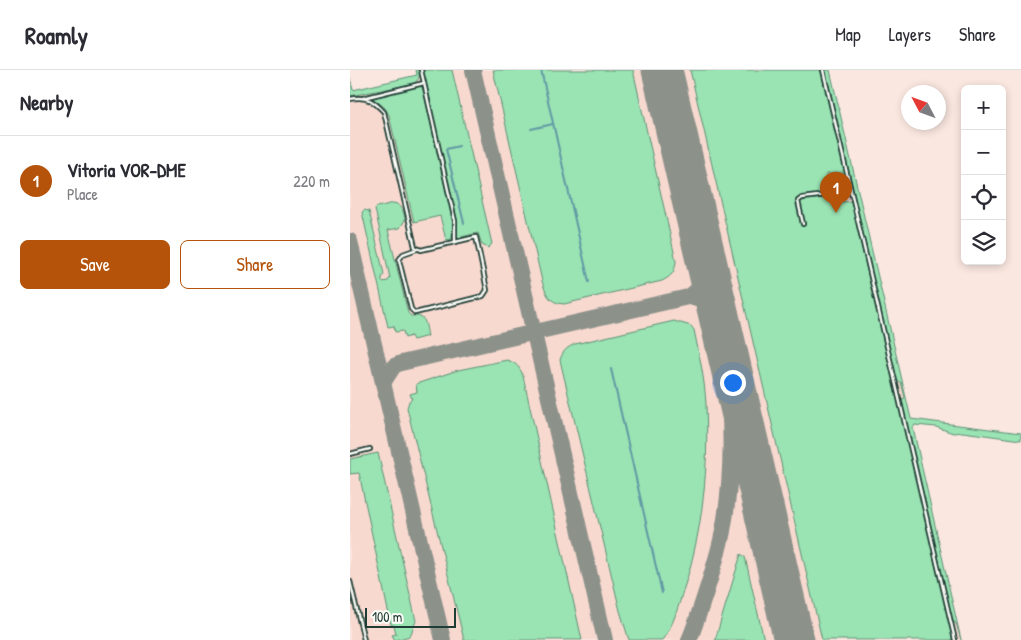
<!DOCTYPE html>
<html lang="en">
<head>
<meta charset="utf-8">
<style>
	body { margin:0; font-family:"Patrick Hand",sans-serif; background:#f7f7f7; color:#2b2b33 }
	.controls { position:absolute; right:15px; top:15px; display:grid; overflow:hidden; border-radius:8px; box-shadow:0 2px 8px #0003 }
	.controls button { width:45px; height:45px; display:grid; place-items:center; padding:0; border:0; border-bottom:1px solid #e1e1e2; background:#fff; color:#2b2b33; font:25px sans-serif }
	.compass { position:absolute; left:551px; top:15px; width:45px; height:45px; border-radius:50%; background:#fff; box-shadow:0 2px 8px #0003; rotate:311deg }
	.scale { position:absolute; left:15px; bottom:12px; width:91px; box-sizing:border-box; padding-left:5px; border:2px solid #1f3d34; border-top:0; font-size:14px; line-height:18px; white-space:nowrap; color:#1f3d34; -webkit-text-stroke:4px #fdfcf7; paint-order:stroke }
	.you { position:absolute; left:382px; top:312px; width:18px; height:18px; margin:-12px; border:4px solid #fff; border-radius:50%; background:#1a73e8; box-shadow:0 0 0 8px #1a73e833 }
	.badge { display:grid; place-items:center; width:32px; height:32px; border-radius:50%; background:#b45309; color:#fff; font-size:16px; font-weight:700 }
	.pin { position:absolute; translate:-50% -41px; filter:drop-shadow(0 1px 2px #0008) }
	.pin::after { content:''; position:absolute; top:26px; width:18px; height:15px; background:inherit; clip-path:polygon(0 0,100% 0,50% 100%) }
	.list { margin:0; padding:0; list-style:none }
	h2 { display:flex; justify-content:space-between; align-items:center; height:65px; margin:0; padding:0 20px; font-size:21px }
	h2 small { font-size:16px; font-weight:400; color:#7c7c81 }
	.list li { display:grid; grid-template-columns:32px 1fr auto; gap:15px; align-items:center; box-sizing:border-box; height:90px; padding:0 20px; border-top:1px solid #e1e1e2 }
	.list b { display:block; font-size:19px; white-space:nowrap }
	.list p { margin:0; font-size:16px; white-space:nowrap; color:#7c7c81 }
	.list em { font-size:16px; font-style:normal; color:#7c7c81 }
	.actions { display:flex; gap:10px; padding:15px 20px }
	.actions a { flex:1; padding:11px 0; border:1px solid #b45309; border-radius:8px; text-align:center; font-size:18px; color:#b45309 }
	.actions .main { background:#b45309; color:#fff }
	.icon { flex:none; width:28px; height:28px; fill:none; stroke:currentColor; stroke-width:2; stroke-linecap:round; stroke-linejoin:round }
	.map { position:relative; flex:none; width:671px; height:570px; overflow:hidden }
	header { display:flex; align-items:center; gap:30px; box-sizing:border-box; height:70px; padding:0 25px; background:#fff; border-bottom:1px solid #e1e1e2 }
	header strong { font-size:24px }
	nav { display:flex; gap:28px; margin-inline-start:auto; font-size:18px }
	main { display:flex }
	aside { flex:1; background:#fff }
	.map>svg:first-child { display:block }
	.built { fill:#f8d9d0 }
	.green { fill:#9ae3b3; stroke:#5c9074 }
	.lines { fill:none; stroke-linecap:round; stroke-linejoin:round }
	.stream { stroke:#6199a4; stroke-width:2 }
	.taxiway { stroke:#8c928a; stroke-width:16 }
	.runway { stroke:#8c928a; stroke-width:41 }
	.service-casing { stroke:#1f3d34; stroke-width:6 }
	.service { stroke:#fdfcf7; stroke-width:2.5 }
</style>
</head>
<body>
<header>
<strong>Roamly</strong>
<nav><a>Map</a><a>Layers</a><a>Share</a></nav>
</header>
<main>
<aside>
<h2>Nearby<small></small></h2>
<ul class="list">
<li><span class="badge">1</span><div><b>Vitoria VOR-DME</b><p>Place</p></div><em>220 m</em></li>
</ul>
<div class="actions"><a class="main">Save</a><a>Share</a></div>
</aside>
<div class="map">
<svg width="671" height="570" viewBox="0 0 671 570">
	<rect width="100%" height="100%" fill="#fae7e0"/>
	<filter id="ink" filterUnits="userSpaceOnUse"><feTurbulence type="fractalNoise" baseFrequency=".02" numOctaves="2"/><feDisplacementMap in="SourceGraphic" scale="10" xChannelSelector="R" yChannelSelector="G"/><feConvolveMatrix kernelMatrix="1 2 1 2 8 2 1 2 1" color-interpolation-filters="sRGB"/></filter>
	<g filter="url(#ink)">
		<!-- built -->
		<polygon class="built" points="66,0 478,0 611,570 0,570 0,21 67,5"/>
		<!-- green -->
		<g class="green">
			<path d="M66 0H69C70 7 69 10 63 14L0 26V8L3 20 67 5Z"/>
			<polygon points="73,0 102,0 142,174 138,178 132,175 128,163 107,168 107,153"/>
			<path d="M143 0H283L326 191C325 202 322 206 312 211L214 234C199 233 196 224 192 211Z"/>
			<polygon points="340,0 471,0 498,114 497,119 494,121 481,123 479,116 494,112 492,102 477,104 476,124 450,127 447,130 452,156 454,155 449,133 451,131 489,126 492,132 501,131 604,570 472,570"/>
			<polygon points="475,0 480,0 561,349 671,363 671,370 613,362 603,363 586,357 565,355 563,358 611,570 606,553 603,553 551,330 555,328 551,312 547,312"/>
			<polygon points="70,16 73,18 103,152 102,169 96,170 90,146 64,152 39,45 35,38 23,28 28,26"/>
			<path d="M44 133C53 135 54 143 55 150L50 158 38 160 58 243 61 246C77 245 75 253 78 266L63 270 61 266 55 268 53 261 45 262 44 256 38 257 12 142 14 140 19 141 34 204 32 208V212L38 211 40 208 25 139 27 137Z"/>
			<path d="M324 251 341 256 344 260C349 284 355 310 356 335 359 396 353 460 334 518 328 536 324 556 312 570H279L270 541 210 290C213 281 216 278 225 274Z"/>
			<path d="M157 290C166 293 170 297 173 306L232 570H114L57 338 59 331 62 329 60 324 67 322 66 314 108 300Z"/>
			<polygon points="28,383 66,551 60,566 45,570 42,565 46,564 44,555 41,555 9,403 0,404 0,389"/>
			<polygon points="391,484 395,487 414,570 365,570"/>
		</g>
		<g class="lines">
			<!-- stream -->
			<g class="stream">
				<polyline points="191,0 239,212"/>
				<polyline points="181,59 203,54"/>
				<polyline points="109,76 96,79 114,153"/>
				<polyline points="261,299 312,523"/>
			</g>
			<!-- taxiway -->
			<g class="taxiway">
				<polyline points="123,0 255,570"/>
				<polyline points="0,171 93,570"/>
				<path d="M338 227C357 215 357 204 354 183"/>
				<path d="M33 313 44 296 51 293 338 227C350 227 359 231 366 242 372 252 372 267 374 279 382 339 384 401 373 461 368 486 360 510 352 534 348 546 344 559 339 570"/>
			</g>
			<!-- runway -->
			<polyline class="runway" points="312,0 444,570"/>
			<!-- service casing -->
			<g class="service-casing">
				<g id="service">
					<polyline points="473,0 605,570"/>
					<polyline points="13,28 74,13 71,0"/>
					<path d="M0 29C16 26 23 30 34 42L65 177 71 180 105 172V151L74 13"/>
					<polyline points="453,154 448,131 452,128 501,122"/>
					<polyline points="67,179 53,184 49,190 61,239 65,243 133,226 137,220 126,167 105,172"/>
					<polyline points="0,384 20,379"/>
					<polyline points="0,511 14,570"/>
				</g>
			</g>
			<!-- service -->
			<use href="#service" class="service"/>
		</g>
	</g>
</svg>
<div class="controls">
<button>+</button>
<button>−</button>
<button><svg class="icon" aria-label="locate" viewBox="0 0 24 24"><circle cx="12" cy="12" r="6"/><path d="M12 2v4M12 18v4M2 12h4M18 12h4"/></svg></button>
<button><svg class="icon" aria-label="layers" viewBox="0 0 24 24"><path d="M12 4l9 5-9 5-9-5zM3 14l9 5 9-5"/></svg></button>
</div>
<svg class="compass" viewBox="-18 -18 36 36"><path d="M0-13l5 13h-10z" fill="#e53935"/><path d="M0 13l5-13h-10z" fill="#7c7c81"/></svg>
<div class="scale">100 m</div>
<div class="you"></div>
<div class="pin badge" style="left:486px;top:143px">1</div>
</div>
</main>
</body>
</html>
